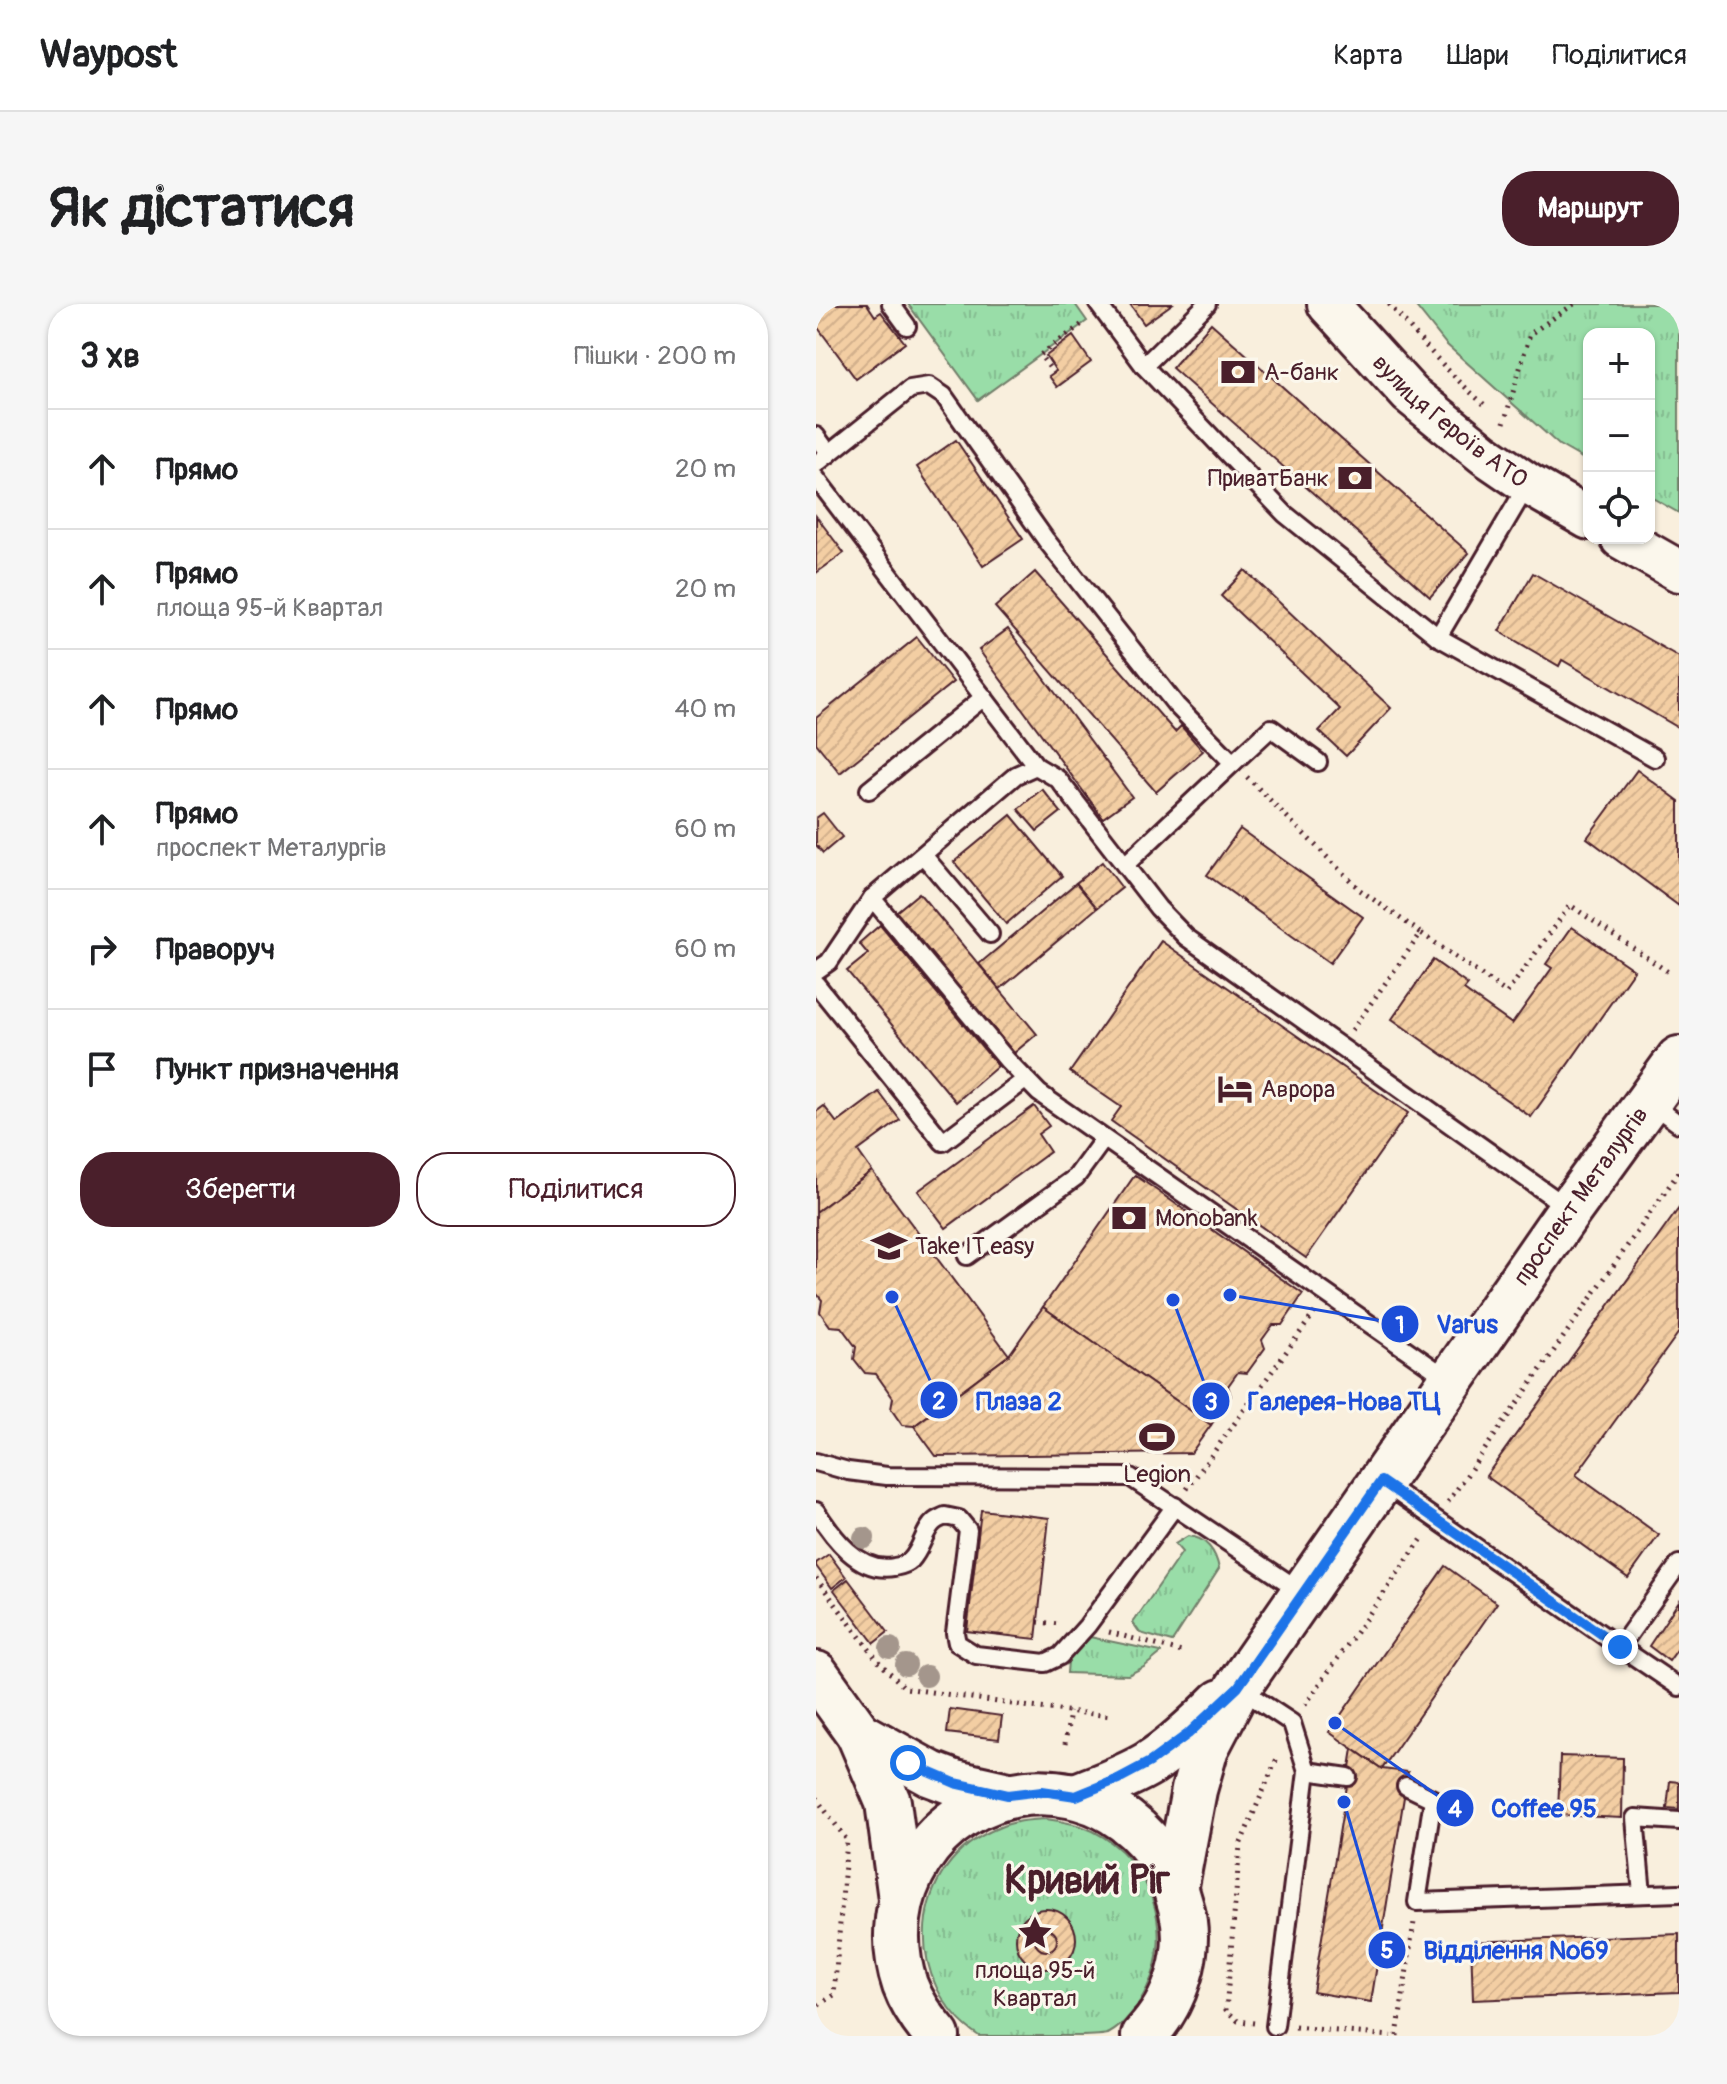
<!DOCTYPE html>
<html lang="uk">
<head>
<meta charset="utf-8">
<style>
	body { margin:0; font-family:Pangolin,sans-serif; background:#f6f6f6; color:#202124 }
	.controls { position:absolute; right:24px; top:24px; display:grid; overflow:hidden; border-radius:16px; box-shadow:0 2px 6px #0004 }
	.controls button { width:72px; height:72px; display:grid; place-items:center; padding:0; border:0; border-bottom:2px solid #e0e0e0; background:#fff; color:#202124; font:40px sans-serif }
	.stop { position:absolute; width:24px; height:24px; margin:-18px; border:6px solid #1a73e8; border-radius:50%; background:#fff }
	.stop.end { background:#1a73e8; border-color:#fff; box-shadow:0 2px 8px #0008 }
	.list { margin:0; padding:0; list-style:none }
	h2 { display:flex; justify-content:space-between; align-items:center; height:104px; margin:0; padding:0 32px; font-size:34px }
	h2 small { font-size:26px; font-weight:400; color:#757577 }
	.list li { display:grid; grid-template-columns:52px 1fr auto; gap:24px; align-items:center; box-sizing:border-box; height:120px; padding:0 32px; border-top:2px solid #e0e0e0 }
	.list b { display:block; font-size:30px; white-space:nowrap }
	.list p { margin:0; font-size:26px; white-space:nowrap; color:#757577 }
	.list em { font-size:26px; font-style:normal; color:#757577 }
	.actions { display:flex; gap:16px; padding:24px 32px }
	.actions a { flex:1; padding:18px 0; border:2px solid #4a1f2b; border-radius:32px; text-align:center; font-size:28px; color:#4a1f2b }
	.actions .main { background:#4a1f2b; color:#fff }
	.icon { flex:none; width:44px; height:44px; fill:none; stroke:currentColor; stroke-width:2; stroke-linecap:round; stroke-linejoin:round }
	.map { position:relative; flex:none; width:863px; height:1732px; overflow:hidden; border-radius:32px }
	header { display:flex; align-items:center; gap:48px; box-sizing:border-box; height:112px; padding:0 40px; background:#fff; border-bottom:2px solid #e0e0e0 }
	header strong { font-size:38px }
	nav { display:flex; gap:44px; margin-inline-start:auto; font-size:28px }
	.intro { display:flex; align-items:center; justify-content:space-between; box-sizing:border-box; height:192px; padding:0 48px }
	h1 { margin:0; font-size:56px }
	.button { padding:20px 36px; border-radius:32px; background:#4a1f2b; color:#fff; font-size:28px; font-weight:700 }
	main { display:flex; gap:48px; padding:0 48px }
	aside { flex:1; background:#fff; border-radius:32px; box-shadow:0 2px 6px #0004 }
	.map>svg:first-child { display:block }
	.grass { fill:url(#grass-tufts); stroke:#727e6a; stroke-width:2 }
	.building { fill:url(#building-hatch); stroke:#4a1f2b; stroke-width:2 }
	.lines { fill:none; stroke-linecap:round; stroke-linejoin:round }
	.service-casing { stroke:#4a1f2b; stroke-width:22 }
	.tertiary-casing { stroke:#4a1f2b; stroke-width:46 }
	.primary-casing { stroke:#4a1f2b; stroke-width:50 }
	.path { stroke:#4a1f2b; stroke-width:5; stroke-dasharray:2 6; stroke-linecap:butt }
	.service { stroke:#fbf7ec; stroke-width:16 }
	.tertiary { stroke:#fbf7ec; stroke-width:40 }
	.primary { stroke:#fbf7ec; stroke-width:44 }
	.tree { fill:#a4968c }
	.route { stroke:#1a73e8; stroke-width:10 }
	.labels { text-anchor:middle; dominant-baseline:central; stroke-width:6; stroke-linejoin:round; paint-order:stroke }
	.poi-label { font-size:24px; fill:#4a1f2b; stroke:#fbf7ec; text-anchor:start }
	.street-label { font-size:24px; fill:#4a1f2b; stroke:#fbf7ec }
	.town-label { font-size:40px; font-weight:bold; fill:#4a1f2b; stroke:#fbf7ec }
	.leader { fill:none; stroke:#1d4ed8; stroke-width:3 }
	.callout-dot { fill:#1d4ed8; stroke:#fbf7ec; stroke-width:3 }
	.mark-label { font-size:24px; text-anchor:middle; font-weight:bold; fill:#fff }
	.callout-label { font-size:26px; text-anchor:middle; font-weight:bold; fill:#1d4ed8; stroke:#fbf7ec; stroke-width:6; stroke-linejoin:round; paint-order:stroke }
</style>
</head>
<body>
<header>
<strong>Waypost</strong>
<nav><a>Карта</a><a>Шари</a><a>Поділитися</a></nav>
</header>
<div class="intro"><h1>Як дістатися</h1><a class="button">Маршрут</a></div>
<main>
<aside>
<h2>3 хв<small>Пішки · 200 m</small></h2>
<ul class="list">
<li><svg class="icon" aria-label="ahead" viewBox="0 0 24 24"><path d="M12 20V5M6 11l6-6 6 6"/></svg><div><b>Прямо</b></div><em>20 m</em></li>
<li><svg class="icon" aria-label="ahead" viewBox="0 0 24 24"><path d="M12 20V5M6 11l6-6 6 6"/></svg><div><b>Прямо</b><p>площа 95-й Квартал</p></div><em>20 m</em></li>
<li><svg class="icon" aria-label="ahead" viewBox="0 0 24 24"><path d="M12 20V5M6 11l6-6 6 6"/></svg><div><b>Прямо</b></div><em>40 m</em></li>
<li><svg class="icon" aria-label="ahead" viewBox="0 0 24 24"><path d="M12 20V5M6 11l6-6 6 6"/></svg><div><b>Прямо</b><p>проспект Металургів</p></div><em>60 m</em></li>
<li><svg class="icon" aria-label="right" viewBox="0 0 24 24"><path d="M7 20v-9h11M14 6l5 5-5 5"/></svg><div><b>Праворуч</b></div><em>60 m</em></li>
<li><svg class="icon" aria-label="arrive" viewBox="0 0 24 24"><path d="M6 21V4h12l-3 4 3 4H6"/></svg><div><b>Пункт призначення</b></div></li>
</ul>
<div class="actions"><a class="main">Зберегти</a><a>Поділитися</a></div>
</aside>
<div class="map">
<svg width="863" height="1732" viewBox="0 0 863 1732">
	<defs>
		<pattern id="grass-tufts" width="24" height="20" patternUnits="userSpaceOnUse" patternTransform="scale(2)"><rect width="24" height="20" fill="#99dda8"/><path d="M3 7l-1-3M5 7V3M7 7l1-3M15 17l-1-3M17 17v-4M19 17l1-3" fill="none" stroke="#85bd91"/></pattern>
		<pattern id="building-hatch" width="6" height="6" patternUnits="userSpaceOnUse" patternTransform="scale(2)"><rect width="6" height="6" fill="#f3cea3"/><path d="M-1 1l2-2M0 6l6-6M5 7l2-2" fill="none" stroke="#d2b08c"/></pattern>
	</defs>
	<rect width="100%" height="100%" fill="#f9efdd"/>
	<filter id="ink" filterUnits="userSpaceOnUse"><feTurbulence type="fractalNoise" baseFrequency=".0125" numOctaves="2"/><feDisplacementMap in="SourceGraphic" scale="16" xChannelSelector="R" yChannelSelector="G"/><feConvolveMatrix kernelMatrix="1 2 1 2 8 2 1 2 1" color-interpolation-filters="sRGB"/></filter>
	<g filter="url(#ink)">
		<!-- grass -->
		<g class="grass">
			<polygon points="92,0 259,0 271,17 162,96"/>
			<polygon points="598,0 863,0 863,209 833,192 833,30 773,30 773,158 743,141 630,40"/>
			<path d="M372 1232C390 1233 400 1248 403 1265L356 1338 324 1329 317 1319 366 1248 359 1240Z"/>
			<polygon points="274,1333 345,1348 345,1349 328,1363 312,1371 251,1369 252,1357"/>
			<path d="M230 1515C246 1517 262 1520 277 1527 335 1556 359 1627 331 1684 323 1701 309 1721 292 1730 282 1732 266 1732 256 1732 225 1732 194 1732 163 1732 85 1680 91 1560 182 1524 197 1517 213 1516 230 1515Z"/>
		</g>
		<!-- building -->
		<g class="building">
			<polygon points="0,0 51,0 59,12 65,8 89,39 40,75 0,21"/>
			<polygon points="314,0 356,0 328,20"/>
			<polygon points="395,19 653,249 614,293 356,64"/>
			<polygon points="257,32 275,58 241,83 233,72 240,67 230,52"/>
			<polygon points="140,136 207,235 167,262 101,163"/>
			<polygon points="0,212 28,249 0,269"/>
			<polygon points="429,266 575,404 530,452 503,427 524,405 405,292"/>
			<polygon points="219,268 359,428 365,422 387,447 340,488 179,303"/>
			<polygon points="717,269 863,353 863,424 746,356 743,362 683,327"/>
			<polygon points="192,325 316,493 287,514 163,346"/>
			<polygon points="101,333 137,378 24,469 0,439 0,414"/>
			<polygon points="821,466 863,497 863,602 771,534"/>
			<polygon points="226,485 245,508 221,527 202,505"/>
			<polygon points="7,509 26,533 7,549 0,541 0,514"/>
			<polygon points="195,511 246,572 190,620 138,558"/>
			<polygon points="424,525 547,613 514,659 391,571"/>
			<polygon points="286,558 306,584 281,604 260,579"/>
			<polygon points="260,579 281,604 184,685 163,660"/>
			<polygon points="103,589 221,730 198,749 80,608"/>
			<polygon points="64,621 182,762 140,798 31,667 52,650 43,639"/>
			<polygon points="756,623 818,666 715,813 576,715 617,656 652,681 648,686 696,720 736,664 730,660"/>
			<polygon points="345,637 592,809 490,954 295,817 305,803 254,768"/>
			<polygon points="63,788 84,816 42,847 56,867 0,908 0,808 8,802 21,819"/>
			<polygon points="218,802 233,822 222,830 234,848 130,924 102,887"/>
			<polygon points="56,867 193,1051 98,1122 86,1121 75,1105 77,1094 60,1070 49,1069 38,1055 40,1043 25,1023 14,1022 4,1008 6,996 0,989 0,908"/>
			<polygon points="319,871 487,990 466,1021 457,1021 451,1029 446,1036 449,1044 431,1069 422,1068 412,1082 415,1092 395,1121 227,1003"/>
			<polygon points="863,904 863,1028 760,1171 843,1231 812,1274 670,1172"/>
			<polygon points="227,1003 395,1121 375,1149 120,1152 98,1122 193,1051"/>
			<polygon points="165,1206 233,1214 220,1335 151,1327"/>
			<polygon points="13,1250 30,1273 16,1284 0,1262 0,1259"/>
			<polygon points="629,1262 681,1299 566,1465 513,1428"/>
			<polygon points="32,1275 72,1328 58,1339 18,1286"/>
			<polygon points="863,1297 863,1343 853,1357 833,1342"/>
			<polygon points="134,1405 186,1412 183,1435 131,1429"/>
			<polygon points="537,1445 566,1465 592,1468 555,1698 497,1688"/>
			<polygon points="744,1452 807,1454 806,1514 742,1511"/>
			<polygon points="854,1477 863,1478 863,1505 851,1504"/>
			<circle cx="230" cy="1635" r="30"/>
			<circle cx="230" cy="1636" r="11"/>
			<polygon points="863,1630 863,1688 657,1696 655,1638"/>
		</g>
		<g class="lines">
			<!-- service casing -->
			<g class="service-casing">
				<g id="service">
					<polyline points="75,0 91,22"/>
					<polyline points="282,0 328,62 469,210 622,333 839,454"/>
					<polyline points="328,62 391,0"/>
					<polyline points="0,132 13,150"/>
					<polyline points="0,160 94,85 113,82 128,92 230,236 360,401 417,459 309,561"/>
					<polyline points="0,174 220,462"/>
					<polyline points="622,333 712,180"/>
					<polyline points="417,459 455,424 502,458"/>
					<polyline points="53,486 168,393"/>
					<polyline points="107,551 174,630"/>
					<polyline points="56,594 191,756 223,789 634,1076"/>
					<polyline points="0,667 13,658 56,594 200,471 220,462 242,475 342,604 370,633 752,904"/>
					<polyline points="0,680 127,838 209,776"/>
					<polyline points="833,798 863,820"/>
					<polyline points="151,952 260,873 287,836"/>
					<polyline points="0,1158 32,1167 71,1172 314,1173 486,1288"/>
					<polyline points="566,1178 804,1343 863,1260"/>
					<path d="M0 1207C16 1232 43 1270 78 1263 84 1262 91 1260 95 1256 106 1245 108 1226 118 1218 121 1215 125 1214 129 1212L143 1215 152 1226 139 1329 141 1339 160 1351 229 1359 244 1352 271 1322 359 1202"/>
					<polyline points="804,1343 863,1383"/>
					<polyline points="423,1384 476,1419 491,1467 459,1722"/>
					<polyline points="491,1467 532,1473"/>
					<polyline points="590,1482 617,1495 601,1598 863,1589"/>
					<polyline points="826,1590 819,1514 863,1517"/>
				</g>
			</g>
			<!-- tertiary casing -->
			<g class="tertiary-casing">
				<g id="tertiary">
					<path id="s1" d="M512 0 594 90 668 150 712 180 773 215"/>
					<polyline points="805,234 863,267"/>
				</g>
			</g>
			<!-- primary casing -->
			<g class="primary-casing">
				<g id="primary">
					<polyline points="0,1370 43,1430 72,1498 85,1595"/>
					<polyline points="43,1430 115,1470 139,1479 192,1491"/>
					<path d="M260 1492C285 1482 311 1473 334 1459 360 1442 383 1420 405 1398"/>
					<path id="s2" d="M360 1581 378 1486 390 1444 422 1383 754 905 863 755"/>
					<path d="M121 1732C108 1717 96 1700 89 1681 59 1592 116 1500 210 1489 239 1486 271 1492 297 1508 333 1530 355 1562 365 1603 377 1648 360 1699 328 1732"/>
				</g>
			</g>
			<!-- path -->
			<g class="path">
				<path d="M573 0C604 36 635 72 671 103"/>
				<polyline points="233,63 224,51 269,18"/>
				<polyline points="688,119 714,30 758,0"/>
				<polyline points="431,473 544,586 605,629"/>
				<polyline points="536,726 605,629 691,689 754,601 855,670"/>
				<polyline points="371,1185 499,1008"/>
				<polyline points="632,1198 863,868"/>
				<polyline points="0,1274 62,1357 89,1384 215,1403 295,1412"/>
				<polyline points="222,1318 244,1320"/>
				<polyline points="293,1328 369,1349"/>
				<polyline points="489,1401 608,1232"/>
				<polyline points="249,1440 254,1408"/>
				<polyline points="0,1494 31,1536 18,1691 0,1703"/>
				<polyline points="438,1719 422,1717 410,1706 424,1541 462,1452"/>
				<polyline points="479,1723 575,1732"/>
				<polyline points="581,1732 598,1618"/>
			</g>
			<!-- service -->
			<use href="#service" class="service"/>
			<!-- tertiary -->
			<use href="#tertiary" class="tertiary"/>
			<!-- primary -->
			<use href="#primary" class="primary"/>
		</g>
		<!-- trees -->
		<g class="tree">
			<circle cx="48" cy="1234" r="11"/>
			<circle cx="74" cy="1344" r="11"/>
			<circle cx="90" cy="1361" r="11"/>
			<circle cx="110" cy="1372" r="11"/>
		</g>
	</g>
	<g class="lines" filter="url(#ink)">
		<!-- route -->
		<polyline class="route" points="92,1459 139,1479 192,1491 226,1487 260,1492 302,1475 334,1458 372,1430 422,1383 565,1177 804,1343"/>
	</g>
	<!-- icons -->
	<defs>
		<g id="bank-bare" transform="scale(2.76)"><path d="M-6-4H6V4H-6ZM0-2.3a2.3 2.3 0 1 0 0 4.6a2.3 2.3 0 1 0 0-4.6Z" fill="#4a1f2b" stroke="#fbf7ec" stroke-width="2.5" paint-order="stroke"/></g>
		<g id="hotel-bare" transform="scale(2.76)"><path d="M-6-4.5h1.5V1H6V5H4.5V3h-9V5H-6ZM-4 0a1.8 1.8 0 1 1 3.6 0ZM.5 0V-2.5h3Q6-2.5 6 0Z" fill="#4a1f2b" stroke="#fbf7ec" stroke-width="2.5" paint-order="stroke"/></g>
		<g id="school-bare" transform="scale(2.76)"><path d="M0-5L7-2L0 1L-7-2ZM-4 1L0 2.5L4 1V4Q0 6-4 4Z" fill="#4a1f2b" stroke="#fbf7ec" stroke-width="2.5" paint-order="stroke"/></g>
		<g id="stadium-bare" transform="scale(2.76)"><path d="M0-5a6.5 5 0 1 0 0 10a6.5 5 0 1 0 0-10ZM-3.5-1.8h7v3.6h-7Z" fill="#4a1f2b" stroke="#fbf7ec" stroke-width="2.5" paint-order="stroke"/></g>
		<g id="sight-bare" transform="scale(2.76)"><path d="M0-6L1.8-2.2L6-1.7L2.9 1.2L3.7 5.4L0 3.3L-3.7 5.4L-2.9 1.2L-6-1.7L-1.8-2.2Z" fill="#4a1f2b" stroke="#fbf7ec" stroke-width="2.5" paint-order="stroke"/></g>
	</defs>
	<g fill-rule="evenodd">
		<use href="#bank-bare" x="422" y="68"/>
		<use href="#bank-bare" x="539" y="174"/>
		<use href="#hotel-bare" x="419" y="785"/>
		<use href="#bank-bare" x="313" y="914"/>
		<use href="#school-bare" x="73" y="942"/>
		<use href="#stadium-bare" x="341" y="1133"/>
		<use href="#sight-bare" x="219" y="1629"/>
	</g>
	<g class="labels">
		<!-- poi labels -->
		<g class="poi-label">
			<text x="448" y="68">А-банк</text>
			<text x="513" y="174" text-anchor="end">ПриватБанк</text>
			<text x="445" y="785">Аврора</text>
			<text x="339" y="914">Monobank</text>
			<text x="99" y="942">Take IT easy</text>
			<text x="341" y="1170" text-anchor="middle">Legion</text>
			<text x="219" y="1666" text-anchor="middle">площа 95-й<tspan x="219" dy="28">Квартал</tspan></text>
		</g>
		<!-- street labels -->
		<g class="street-label">
			<text stroke="none"><textPath href="#s1" startOffset="170">вулиця Героїв АТО</textPath></text>
			<text stroke="none"><textPath href="#s2" startOffset="808">проспект Металургів</textPath></text>
		</g>
		<!-- town labels -->
		<g class="town-label">
			<text x="271" y="1576">Кривий Ріг</text>
		</g>
	</g>
	<!-- callouts -->
	<path class="leader" d="M414 991L584 1020M76 993L123 1096M357 996L395 1097M519 1419L639 1504M528 1498L571 1646"/>
	<g class="callout-dot">
		<circle cx="414" cy="991" r="8"/>
		<circle cx="76" cy="993" r="8"/>
		<circle cx="357" cy="996" r="8"/>
		<circle cx="519" cy="1419" r="8"/>
		<circle cx="528" cy="1498" r="8"/>
		<circle cx="584" cy="1020" r="20"/>
		<circle cx="123" cy="1096" r="20"/>
		<circle cx="395" cy="1097" r="20"/>
		<circle cx="639" cy="1504" r="20"/>
		<circle cx="571" cy="1646" r="20"/>
	</g>
	<g class="mark-label">
		<text x="584" y="1029">1</text>
		<text x="123" y="1105">2</text>
		<text x="395" y="1106">3</text>
		<text x="639" y="1513">4</text>
		<text x="571" y="1654">5</text>
	</g>
	<g class="callout-label">
		<text x="651" y="1029">Varus</text>
		<text x="203" y="1106">Плаза 2</text>
		<text x="528" y="1106">Галерея-Нова ТЦ</text>
		<text x="728" y="1513">Coffee 95</text>
		<text x="700" y="1655">Відділення №69</text>
	</g>
</svg>
<div class="controls">
<button>+</button>
<button>−</button>
<button><svg class="icon" aria-label="locate" viewBox="0 0 24 24"><circle cx="12" cy="12" r="6"/><path d="M12 2v4M12 18v4M2 12h4M18 12h4"/></svg></button>
</div>
<div class="stop" style="left:92px;top:1459px"></div>
<div class="stop end" style="left:804px;top:1343px"></div>
</div>
</main>
</body>
</html>
